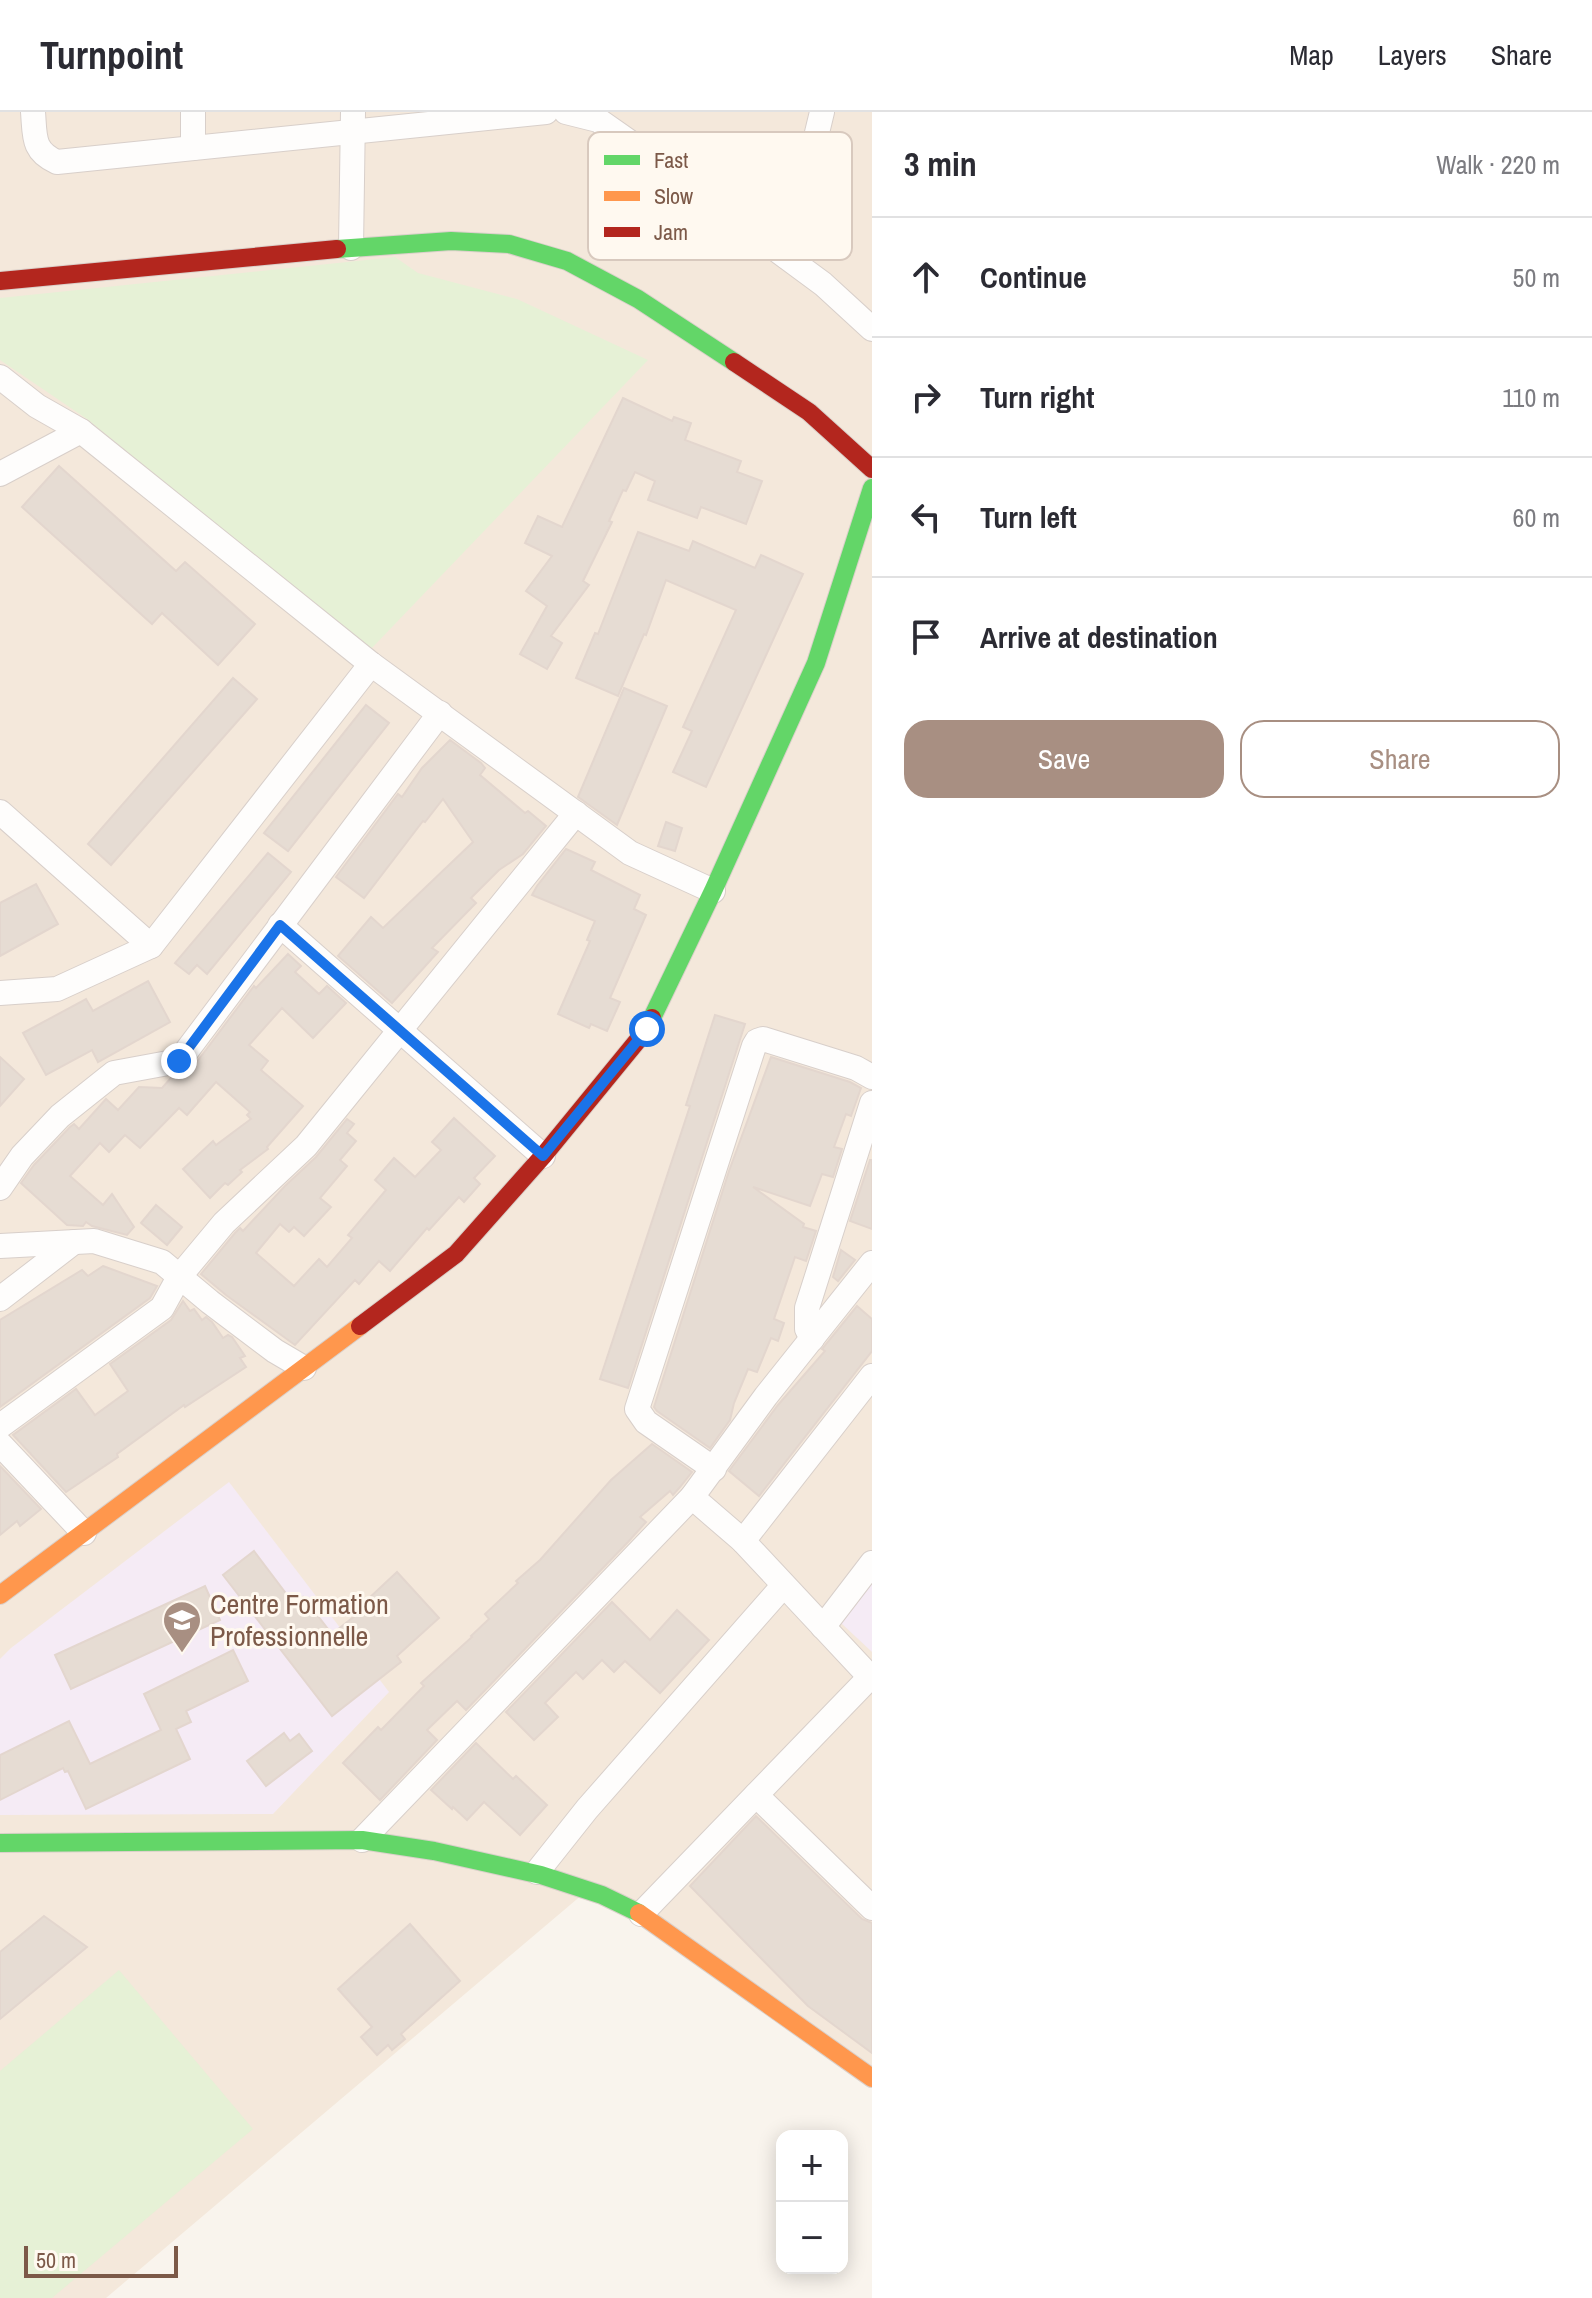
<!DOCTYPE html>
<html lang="en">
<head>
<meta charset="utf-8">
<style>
	body { margin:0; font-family:"Archivo Narrow",sans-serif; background:#f7f7f7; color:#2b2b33 }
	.controls { position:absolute; right:24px; bottom:24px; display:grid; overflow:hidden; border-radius:16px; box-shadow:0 4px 20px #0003 }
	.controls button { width:72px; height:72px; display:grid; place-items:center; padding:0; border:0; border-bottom:2px solid #e1e1e2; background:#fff; color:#2b2b33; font:40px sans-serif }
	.scale { position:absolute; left:24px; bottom:20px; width:154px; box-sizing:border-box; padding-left:8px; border:4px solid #7c5948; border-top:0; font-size:22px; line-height:28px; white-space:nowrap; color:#7c5948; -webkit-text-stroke:6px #fff9f0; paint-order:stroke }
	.stop { position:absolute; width:24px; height:24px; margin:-18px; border:6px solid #1a73e8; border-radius:50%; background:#fff }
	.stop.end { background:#1a73e8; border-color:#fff; box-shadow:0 2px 8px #0008 }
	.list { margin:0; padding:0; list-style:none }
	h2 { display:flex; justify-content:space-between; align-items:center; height:104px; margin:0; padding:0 32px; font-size:34px }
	h2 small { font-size:26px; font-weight:400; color:#7c7c81 }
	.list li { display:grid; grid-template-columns:52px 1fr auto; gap:24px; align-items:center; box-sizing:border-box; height:120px; padding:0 32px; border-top:2px solid #e1e1e2 }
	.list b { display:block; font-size:30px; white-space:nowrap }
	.list em { font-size:26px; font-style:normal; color:#7c7c81 }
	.actions { display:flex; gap:16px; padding:24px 32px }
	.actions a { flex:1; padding:18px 0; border:2px solid #a88f82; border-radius:24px; text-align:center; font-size:28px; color:#a88f82 }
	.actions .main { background:#a88f82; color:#fff }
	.icon { flex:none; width:44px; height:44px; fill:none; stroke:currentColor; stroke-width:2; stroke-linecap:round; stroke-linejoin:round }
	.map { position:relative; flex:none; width:872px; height:2186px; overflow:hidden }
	header { display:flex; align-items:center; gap:48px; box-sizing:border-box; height:112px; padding:0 40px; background:#fff; border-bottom:2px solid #e1e1e2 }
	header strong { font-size:38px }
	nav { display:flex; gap:44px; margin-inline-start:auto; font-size:28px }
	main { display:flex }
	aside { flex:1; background:#fff }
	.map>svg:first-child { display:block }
	.residential { fill:#f4e8db }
	.education { fill:#f5ebf5 }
	.green { fill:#e6f1d6 }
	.building { fill:#e6dcd3; stroke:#e3d6ce; stroke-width:2 }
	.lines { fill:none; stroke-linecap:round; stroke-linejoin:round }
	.street-casing { stroke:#d8cfca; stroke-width:26 }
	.fast-casing { stroke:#dad0ca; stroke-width:20 }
	.slow-casing { stroke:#dad0ca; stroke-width:20 }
	.jam-casing { stroke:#dad0ca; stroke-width:20 }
	.street { stroke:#fefdfc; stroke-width:24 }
	.fast { stroke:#63d668; stroke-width:18 }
	.slow { stroke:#ff974d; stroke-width:18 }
	.jam { stroke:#b3261e; stroke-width:18 }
	.route { stroke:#1a73e8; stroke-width:10 }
	.labels { text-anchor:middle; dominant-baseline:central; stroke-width:6; stroke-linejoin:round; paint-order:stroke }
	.poi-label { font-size:28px; fill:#7c5948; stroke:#fff9f0; text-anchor:start }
	.key { fill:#fff9f0; stroke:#d8c9be; stroke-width:2 }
	.key-label { font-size:22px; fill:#7c5948 }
</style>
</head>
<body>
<header>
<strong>Turnpoint</strong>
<nav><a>Map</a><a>Layers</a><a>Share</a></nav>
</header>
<main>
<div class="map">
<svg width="872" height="2186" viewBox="0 0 872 2186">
	<rect width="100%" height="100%" fill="#f9f4ed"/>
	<!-- residential -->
	<polygon class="residential" points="0,0 872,0 872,1957 596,1771 106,2186 0,2186"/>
	<!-- education -->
	<g class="education">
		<polygon points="229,1370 389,1580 273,1702 0,1703 0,1547 11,1536"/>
		<polygon points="872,1471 872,1540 841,1511"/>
	</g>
	<!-- green -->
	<g class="green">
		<polygon points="395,145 418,161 517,187 648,248 370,538 87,307 0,248 0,186"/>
		<polygon points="119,1858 253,2017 52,2186 0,2186 0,1959"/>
	</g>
	<!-- building -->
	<g class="building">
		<polygon points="623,286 672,309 674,305 691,311 685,328 741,349 737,360 762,369 746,412 701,395 697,406 648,388 655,369 635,360 626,379 623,378 609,409 612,410 583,469 589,473 551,524 562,531 547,557 520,542 547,494 526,479 552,444 525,431 538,404 562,415"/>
		<polygon points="59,354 176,459 185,450 255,512 218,553 162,501 152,512 22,395"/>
		<polygon points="638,420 689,439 693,429 755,456 761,443 803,462 706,675 673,660 692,619 683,615 736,498 666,468 646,523 644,522 618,584 576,566 595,521 598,522"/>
		<polygon points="233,566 257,587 111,753 88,732"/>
		<polygon points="624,576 667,594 617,713 578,685"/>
		<polygon points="366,593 389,611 288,739 264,721"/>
		<polygon points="450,628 481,651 485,656 480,663 525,701 528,699 546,714 523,742 499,758 471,786 476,791 432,836 438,840 392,891 338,844 371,805 383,816 473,730 443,687 425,710 423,709 364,786 336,765 398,682 402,685 422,656"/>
		<polygon points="666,710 682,716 675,739 658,734"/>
		<polygon points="566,737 595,750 591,758 640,783 634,797 646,803 610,886 620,890 607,919 591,912 589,916 558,902 590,829 587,828 595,809 532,783 537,774"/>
		<polygon points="268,741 291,760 207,862 197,853 189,862 175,851"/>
		<polygon points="36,772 58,812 0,844 0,791"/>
		<polygon points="288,842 301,854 295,860 319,882 327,874 346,891 313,926 282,896 249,933 268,949 261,958 303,994 267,1035 268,1037 240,1058 242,1060 228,1073 225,1071 210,1086 183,1057 213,1029 216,1033 251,1007 247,1003 250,1000 216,970 187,1003 179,996 140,1036 125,1023 109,1040 100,1031 70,1064 103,1093 112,1082 134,1115 127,1123 92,1114 86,1110 83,1114 67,1113 21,1071 34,1053 70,1015 74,1012 79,1017 106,987 118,998 139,975 162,976 171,966 182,964 190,959 254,874 256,876"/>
		<polygon points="148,869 170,910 98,950 92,938 46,963 23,921 86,887 93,899"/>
		<polygon points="715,903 745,912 628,1276 600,1267 690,994 686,993"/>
		<polygon points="0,945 24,967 0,994"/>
		<polygon points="771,945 850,970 861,976 851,1004 846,1002 834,1035 842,1037 833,1065 822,1062 810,1094 753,1075 804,1112 803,1115 816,1119 806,1149 795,1145 774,1207 784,1211 778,1229 771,1226 757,1260 748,1257 734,1291 730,1308 710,1336 657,1299 654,1295 729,1059"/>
		<polygon points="454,1006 495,1044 474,1066 480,1072 464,1090 459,1085 429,1118 427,1116 390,1159 379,1149 359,1172 355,1168 295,1233 226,1183 201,1162 235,1121 240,1116 243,1119 285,1074 316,1045 347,1007 354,1012 347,1021 356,1029 340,1048 347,1054 320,1086 331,1095 304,1124 294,1115 289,1120 280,1112 256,1141 294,1174 319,1147 327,1155 352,1126 348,1123 386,1078 375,1068 394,1046 415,1065 441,1038 432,1030"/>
		<polygon points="870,1048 872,1048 872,1117 850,1109"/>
		<polygon points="156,1093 182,1115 167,1133 141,1111"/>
		<polygon points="841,1138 855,1148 838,1169 833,1165"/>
		<polygon points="103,1154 157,1174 150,1186 0,1295 0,1208 82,1158 88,1164"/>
		<polygon points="183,1189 190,1199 194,1197 202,1208 206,1205 212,1210 223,1226 228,1223 232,1225 245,1244 240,1246 246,1255 185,1295 184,1293 117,1342 118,1345 66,1380 13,1323 76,1277 95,1303 128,1279 110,1252 171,1208"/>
		<polygon points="857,1194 872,1207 872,1239 759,1384 729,1359 778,1293 825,1239 822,1237"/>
		<polygon points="652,1332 692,1360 680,1375 673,1383 670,1379 640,1405 646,1410 628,1430 466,1598 457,1589 427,1618 437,1628 380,1688 343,1651 378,1615 381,1618 424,1574 421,1571 472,1525 471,1524 489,1507 485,1502 518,1471 516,1469 540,1448 611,1368"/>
		<polygon points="0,1354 41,1397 20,1414 17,1409 0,1423"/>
		<polygon points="254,1439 294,1492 303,1485 332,1522 366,1495 369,1490 367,1488 397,1460 439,1506 397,1544 401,1550 332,1604 223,1463"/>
		<polygon points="205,1474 220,1508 71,1577 55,1543"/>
		<polygon points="612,1490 650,1528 677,1498 709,1528 660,1581 625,1549 614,1560 602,1548 583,1567 576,1560 545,1591 558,1605 534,1628 506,1600"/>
		<polygon points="233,1538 248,1569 186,1599 191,1610 176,1617 190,1647 86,1697 68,1659 65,1660 63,1656 0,1688 0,1643 69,1609 90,1652 161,1618 144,1582"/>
		<polygon points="284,1621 290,1629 299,1622 312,1639 266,1674 247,1649"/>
		<polygon points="476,1631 513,1667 516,1664 547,1693 520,1723 484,1690 467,1708 453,1695 452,1697 431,1678"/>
		<polygon points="756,1704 862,1807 872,1811 872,1941 808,1894 690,1774"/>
		<polygon points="44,1804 87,1835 0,1907 0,1840"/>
		<polygon points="410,1812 460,1869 401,1922 405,1927 392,1938 388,1933 377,1943 361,1925 372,1915 338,1877"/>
	</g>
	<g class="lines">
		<!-- street casing -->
		<g class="street-casing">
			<g id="street">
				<path d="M33 0C35 24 32 39 57 50L546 0"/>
				<polyline points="566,0 598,8 648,43 823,172 872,217"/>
				<polyline points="193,36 193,0"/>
				<polyline points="351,136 353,0"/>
				<polyline points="787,145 822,0"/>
				<polyline points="0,265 37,294 81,319 371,552 630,741 713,779"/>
				<polyline points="0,362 81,319"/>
				<polyline points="0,700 151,834"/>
				<polyline points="280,813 543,1044"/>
				<polyline points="0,881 57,877 151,834 371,552"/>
				<polyline points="0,1076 22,1044 60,1004 114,961 179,949 440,601"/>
				<polyline points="0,1134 94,1129 162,1150 210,1190 275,1239 304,1256"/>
				<polyline points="0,1187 74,1130"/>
				<polyline points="812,1227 807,1217 807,1196 872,991"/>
				<polyline points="0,1314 162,1196 179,1165 224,1111 306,1034 576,701"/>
				<polyline points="0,1332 84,1421"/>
				<polyline points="714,1357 646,1310 637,1297 754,934 757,929 763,927 856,956 872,965"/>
				<polyline points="692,1385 743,1429 872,1567"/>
				<polyline points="743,1429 872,1264"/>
				<polyline points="823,1515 872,1451"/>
				<polyline points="756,1683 872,1796"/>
				<polyline points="362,1728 692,1385 766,1284 872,1151"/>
				<polyline points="537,1760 587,1697 783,1474"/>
				<polyline points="641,1802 870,1565"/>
			</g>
		</g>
		<!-- fast casing -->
		<g class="fast-casing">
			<g id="fast">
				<polyline points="337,137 451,129 509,132 567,149 638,187 734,250"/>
				<polyline points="652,906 713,779 816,551 872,376"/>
				<polyline points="0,1731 362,1728 434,1739 541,1763 602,1783 639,1801"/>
			</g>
		</g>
		<!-- slow casing -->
		<g class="slow-casing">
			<g id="slow">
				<polyline points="0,1483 360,1214"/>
				<polyline points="639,1801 872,1966"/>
			</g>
		</g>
		<!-- jam casing -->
		<g class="jam-casing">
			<g id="jam">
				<polyline points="0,169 337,137"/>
				<polyline points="734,250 809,300 872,357"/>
				<polyline points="360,1214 456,1142 543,1044 647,917 652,906"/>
			</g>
		</g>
		<!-- street -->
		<use href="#street" class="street"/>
		<!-- fast -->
		<use href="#fast" class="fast"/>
		<!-- slow -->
		<use href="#slow" class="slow"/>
		<!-- jam -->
		<use href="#jam" class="jam"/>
	</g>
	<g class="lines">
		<!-- route -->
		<polyline class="route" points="179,949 280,813 543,1044 647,917"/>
	</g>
	<!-- icons -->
	<defs>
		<g id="university-pin" transform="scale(2)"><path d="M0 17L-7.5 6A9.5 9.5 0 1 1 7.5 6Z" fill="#a88f82" stroke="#fff9f0"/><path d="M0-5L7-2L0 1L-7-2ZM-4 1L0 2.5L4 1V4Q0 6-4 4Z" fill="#fff"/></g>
	</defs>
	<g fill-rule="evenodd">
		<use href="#university-pin" x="182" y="1508"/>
	</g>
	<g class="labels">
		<!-- poi labels -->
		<g class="poi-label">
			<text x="210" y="1492">Centre Formation<tspan x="210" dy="32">Professionnelle</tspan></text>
		</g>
	</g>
	<!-- legend -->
	<rect x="588" y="20" width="264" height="128" rx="12" class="key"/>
	<rect x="604" y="43" width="36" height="10" fill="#63d668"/>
	<rect x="604" y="79" width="36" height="10" fill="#ff974d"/>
	<rect x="604" y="115" width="36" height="10" fill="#b3261e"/>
	<g class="key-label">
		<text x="654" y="56">Fast</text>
		<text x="654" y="92">Slow</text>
		<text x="654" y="128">Jam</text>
	</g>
</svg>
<div class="controls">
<button>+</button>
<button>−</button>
</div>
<div class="scale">50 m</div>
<div class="stop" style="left:647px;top:917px"></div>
<div class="stop end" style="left:179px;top:949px"></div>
</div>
<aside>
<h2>3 min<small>Walk · 220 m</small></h2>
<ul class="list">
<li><svg class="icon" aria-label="ahead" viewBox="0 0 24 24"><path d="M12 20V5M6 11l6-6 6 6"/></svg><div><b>Continue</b></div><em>50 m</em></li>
<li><svg class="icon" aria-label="right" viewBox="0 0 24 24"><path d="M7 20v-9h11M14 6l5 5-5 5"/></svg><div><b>Turn right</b></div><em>110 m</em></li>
<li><svg class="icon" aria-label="left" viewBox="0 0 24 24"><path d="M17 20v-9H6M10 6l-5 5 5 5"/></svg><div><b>Turn left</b></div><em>60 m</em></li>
<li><svg class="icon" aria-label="arrive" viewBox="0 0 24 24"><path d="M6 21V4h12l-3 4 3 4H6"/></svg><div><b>Arrive at destination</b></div></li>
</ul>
<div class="actions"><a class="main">Save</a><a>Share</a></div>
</aside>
</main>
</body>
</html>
